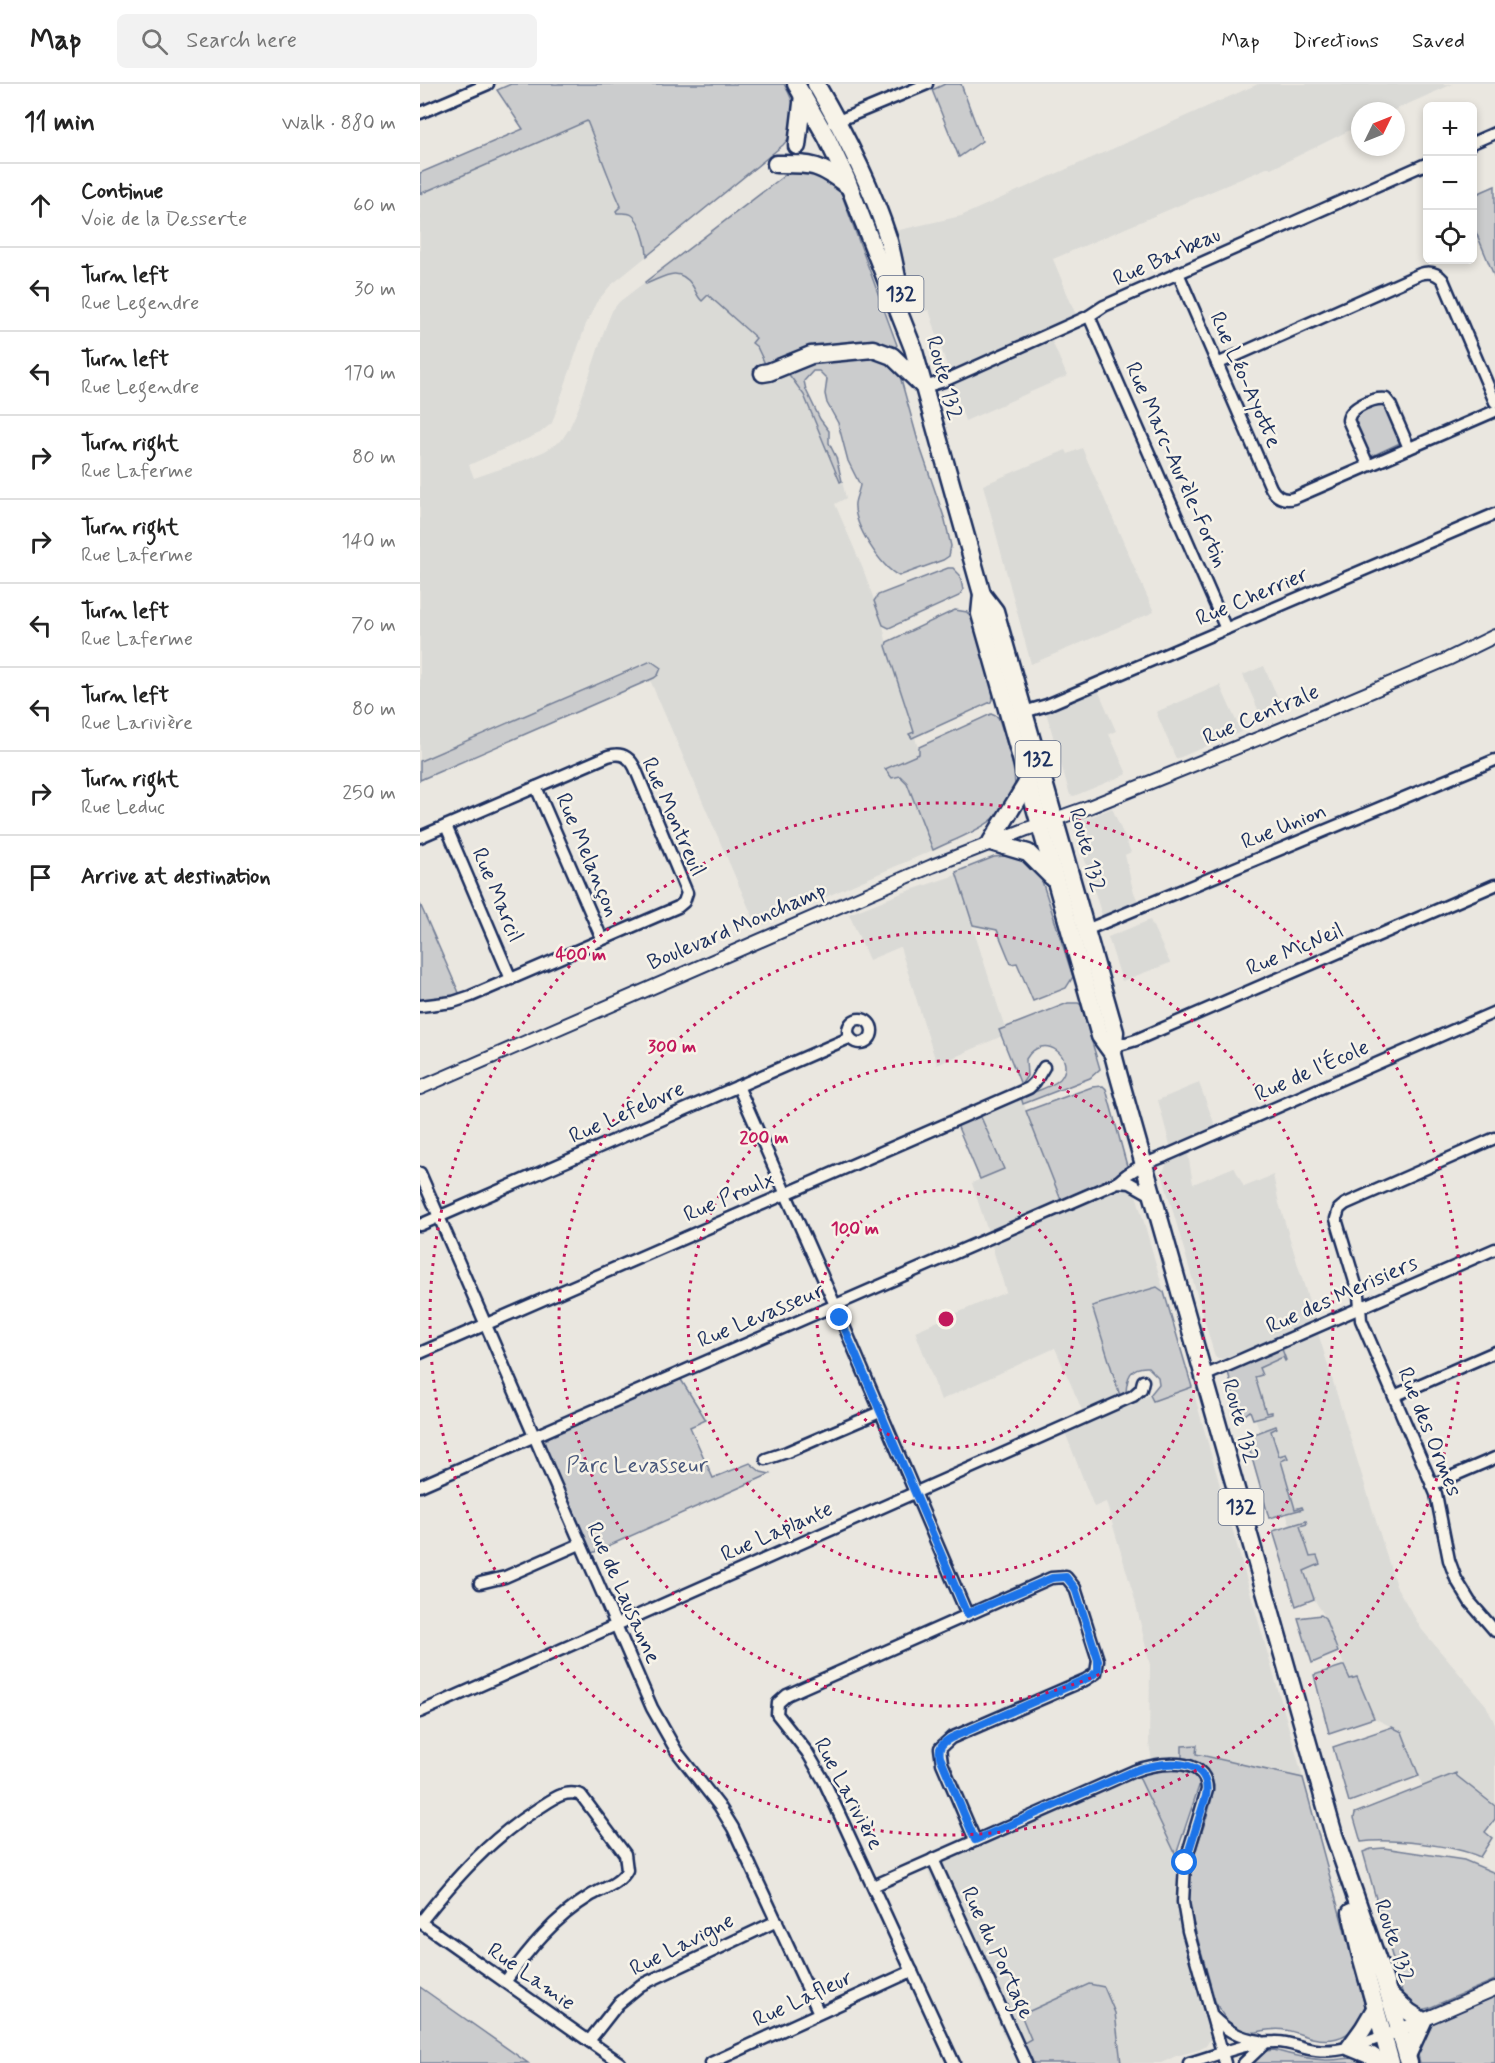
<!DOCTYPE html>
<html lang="en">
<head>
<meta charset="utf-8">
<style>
	body { margin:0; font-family:Mynerve,sans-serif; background:#f2f2f2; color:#222 }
	.controls { position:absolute; right:18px; top:18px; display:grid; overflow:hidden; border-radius:9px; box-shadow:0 3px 9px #0003 }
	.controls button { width:54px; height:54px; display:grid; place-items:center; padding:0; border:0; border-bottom:2px solid #e0e0e0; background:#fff; color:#222; font:30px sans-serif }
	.compass { position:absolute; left:931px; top:18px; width:54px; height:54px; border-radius:50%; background:#fff; box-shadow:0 3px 9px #0003; rotate:47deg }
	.stop { position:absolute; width:18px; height:18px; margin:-14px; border:4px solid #1a73e8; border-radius:50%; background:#fff }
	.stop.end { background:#1a73e8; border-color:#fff; box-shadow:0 2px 6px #0008 }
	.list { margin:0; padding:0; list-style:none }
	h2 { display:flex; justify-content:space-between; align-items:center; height:78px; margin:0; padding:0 24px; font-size:26px }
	h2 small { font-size:20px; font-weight:400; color:#767676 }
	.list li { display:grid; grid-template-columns:39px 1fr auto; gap:18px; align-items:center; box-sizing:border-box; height:84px; padding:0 24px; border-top:2px solid #e0e0e0 }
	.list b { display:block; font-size:22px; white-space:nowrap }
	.list p { margin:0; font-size:20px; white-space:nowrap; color:#767676 }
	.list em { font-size:20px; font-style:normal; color:#767676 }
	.icon { flex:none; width:33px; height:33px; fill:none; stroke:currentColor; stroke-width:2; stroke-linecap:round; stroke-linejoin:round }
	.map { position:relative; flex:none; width:1075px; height:1979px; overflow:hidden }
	header { display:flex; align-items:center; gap:36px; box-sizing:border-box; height:84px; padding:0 30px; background:#fff; border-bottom:2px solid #e0e0e0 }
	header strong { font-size:28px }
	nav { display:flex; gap:33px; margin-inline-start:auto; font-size:21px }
	.search { width:420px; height:54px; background:#f2f2f2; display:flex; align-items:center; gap:15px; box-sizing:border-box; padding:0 21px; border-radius:9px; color:#767676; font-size:22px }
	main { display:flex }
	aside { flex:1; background:#fff }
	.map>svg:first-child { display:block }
	.built { fill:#dadad6 }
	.green { fill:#cbcccd; stroke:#737e96; stroke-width:1.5 }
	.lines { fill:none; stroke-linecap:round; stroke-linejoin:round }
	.minor-casing { stroke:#1b2f5e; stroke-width:15 }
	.tertiary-casing { stroke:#1b2f5e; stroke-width:16 }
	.trunk-casing { stroke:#1b2f5e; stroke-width:21 }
	.minor { stroke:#f7f3e8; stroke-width:10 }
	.tertiary { stroke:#f7f3e8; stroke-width:12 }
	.trunk { stroke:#f7f3e8; stroke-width:16 }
	.route { stroke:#1a73e8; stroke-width:8 }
	.ring { fill:none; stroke:#c2185b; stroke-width:3; stroke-dasharray:3 6 }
	.labels { text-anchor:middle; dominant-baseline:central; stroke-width:5; stroke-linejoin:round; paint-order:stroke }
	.shield { fill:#f7f3e8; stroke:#5d6a87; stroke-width:1.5 }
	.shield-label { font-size:21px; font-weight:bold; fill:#1b2f5e }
	.street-label { font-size:22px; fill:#1b2f5e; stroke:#f7f3e8 }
	.park-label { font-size:22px; fill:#47567a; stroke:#f7f3e8 }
	.centre { fill:#c2185b; stroke:#f7f3e8; stroke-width:3 }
	.ring-label { font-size:18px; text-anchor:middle; font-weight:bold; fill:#c2185b; stroke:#f7f3e8; stroke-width:5; stroke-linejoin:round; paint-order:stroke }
</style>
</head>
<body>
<header>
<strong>Map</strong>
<div class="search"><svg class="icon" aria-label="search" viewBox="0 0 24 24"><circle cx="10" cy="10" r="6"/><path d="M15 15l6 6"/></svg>Search here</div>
<nav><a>Map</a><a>Directions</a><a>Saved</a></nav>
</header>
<main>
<aside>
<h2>11 min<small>Walk · 880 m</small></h2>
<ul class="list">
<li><svg class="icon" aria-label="ahead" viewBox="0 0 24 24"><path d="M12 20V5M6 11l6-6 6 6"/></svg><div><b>Continue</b><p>Voie de la Desserte</p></div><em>60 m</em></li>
<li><svg class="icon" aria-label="left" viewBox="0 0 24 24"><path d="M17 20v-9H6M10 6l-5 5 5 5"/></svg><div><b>Turn left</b><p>Rue Legendre</p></div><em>30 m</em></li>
<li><svg class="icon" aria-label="left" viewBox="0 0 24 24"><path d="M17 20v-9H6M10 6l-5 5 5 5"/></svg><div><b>Turn left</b><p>Rue Legendre</p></div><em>170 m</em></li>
<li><svg class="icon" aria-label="right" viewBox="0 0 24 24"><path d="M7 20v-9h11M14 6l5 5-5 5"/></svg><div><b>Turn right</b><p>Rue Laferme</p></div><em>80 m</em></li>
<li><svg class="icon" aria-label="right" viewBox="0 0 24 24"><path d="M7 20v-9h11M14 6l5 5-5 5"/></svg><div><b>Turn right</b><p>Rue Laferme</p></div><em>140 m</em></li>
<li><svg class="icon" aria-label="left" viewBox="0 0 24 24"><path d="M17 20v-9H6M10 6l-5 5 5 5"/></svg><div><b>Turn left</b><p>Rue Laferme</p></div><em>70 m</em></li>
<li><svg class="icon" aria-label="left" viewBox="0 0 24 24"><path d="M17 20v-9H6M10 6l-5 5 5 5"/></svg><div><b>Turn left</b><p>Rue Larivière</p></div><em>80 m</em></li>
<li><svg class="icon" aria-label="right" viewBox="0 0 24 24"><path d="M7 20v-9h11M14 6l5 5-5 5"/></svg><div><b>Turn right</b><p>Rue Leduc</p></div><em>250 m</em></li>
<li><svg class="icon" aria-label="arrive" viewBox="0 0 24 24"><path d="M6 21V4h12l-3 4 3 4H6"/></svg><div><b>Arrive at destination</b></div></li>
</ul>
</aside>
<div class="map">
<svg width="1075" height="1979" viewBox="0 0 1075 1979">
	<rect width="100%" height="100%" fill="#eae7e0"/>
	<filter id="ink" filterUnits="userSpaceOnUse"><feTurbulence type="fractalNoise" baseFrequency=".0167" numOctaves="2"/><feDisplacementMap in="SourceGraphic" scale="12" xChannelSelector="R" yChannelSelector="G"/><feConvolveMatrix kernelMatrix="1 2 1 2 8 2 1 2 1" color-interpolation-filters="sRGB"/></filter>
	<g filter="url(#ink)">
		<!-- built -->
		<g class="built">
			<polygon points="838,0 1033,0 972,27 940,27 940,41 894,64 851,85 849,83 633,175 656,231 529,288 509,226 499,229 475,147 541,132"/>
			<polygon points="167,37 185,80 187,93 201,123 197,129 209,129 214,133 227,161 227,172 190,202 176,219 166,240 132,339 120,349 49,381 54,394 95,380 125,367 141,357 149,345 158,325 184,247 192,227 199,218 225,198 226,200 255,188 260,190 269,197 279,214 288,211 336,254 333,259 337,263 347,284 365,285 384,311 419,398 422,397 426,414 415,420 443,485 463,541 467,562 500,670 465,685 483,694 487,699 513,766 337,843 230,596 234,594 241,584 235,579 226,578 0,677 0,110"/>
			<polygon points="631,255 647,292 545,337 533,299"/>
			<polygon points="662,364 734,528 611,580 563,401 646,366 648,370"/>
			<polygon points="844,582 864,628 843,637 823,591"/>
			<polygon points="800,601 821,648 756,675 736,628"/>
			<polygon points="678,606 696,647 689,650 707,690 654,712 650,711 626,628"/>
			<polygon points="692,724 711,768 705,771 713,806 719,820 683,835 654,740"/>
			<polygon points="536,791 585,944 580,946 582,952 517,981 480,863 449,876 429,830 482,809"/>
			<polygon points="730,836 750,879 702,897 688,853"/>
			<polygon points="779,999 796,1044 751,1065 738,1016"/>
			<polygon points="601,1013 641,1116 568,1148 552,1099 583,1085 560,1031"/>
			<polygon points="768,1070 773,1100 814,1083 824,1103 853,1091 859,1119 895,1237 815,1272 802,1275 795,1273 743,1093 743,1088 747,1079"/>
			<polygon points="705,1101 715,1107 744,1208 742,1206 672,1222 700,1312 663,1328 635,1264 521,1316 495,1247 586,1208 571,1159"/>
			<polygon points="898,1249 976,1502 1002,1546 1066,1621 1075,1640 1075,1732 1036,1689 1003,1703 982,1648 954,1634 937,1593 930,1596 904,1531 894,1515 819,1284"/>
			<polygon points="772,1303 883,1694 776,1670 774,1678 750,1675 732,1676 729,1660 730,1581 715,1516 686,1418 674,1423 645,1348 730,1311 733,1317"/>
			<polygon points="718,1691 758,1776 756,1800 759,1835 791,1954 786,1962 779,1966 756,1972 741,1979 701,1979 695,1929 601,1931 612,1956 590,1965 507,1785"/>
		</g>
		<!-- green -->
		<g class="green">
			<path d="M91 0H364C376 21 383 41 363 61L227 172C227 164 221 137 212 131 208 128 202 129 197 129L196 127 201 122C188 94 179 66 167 37L0 110V89L103 45 77 6Z"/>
			<polygon points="525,0 541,0 562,57 539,73 512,6"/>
			<path d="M391 85 419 103 477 261 472 267 347 284 337 263 332 259 336 254 288 211 282 217C277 213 276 207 272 201 258 181 244 193 226 200L225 198 365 91 373 86Z"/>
			<polygon points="1075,102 1075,194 1053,141 1052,112"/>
			<path d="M459 271 478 285 480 292 498 357 525 436 531 462 529 472 523 476 479 492C461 483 433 441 435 419 436 413 439 407 440 401L428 377 418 339 407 319 405 310 407 295 399 287H393L384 297 386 306 400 335 409 347V359L416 373 422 397 420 398 384 311 365 285 383 278Z"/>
			<polygon points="959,319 965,322 980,359 952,372 949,371 933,335 937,329"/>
			<polygon points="528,484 533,484 540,491 543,506 539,512 469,544 463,541 454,517 458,511"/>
			<polygon points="535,526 547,528 553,537 574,610 571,618 492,654 489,650 494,648 466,562 467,558"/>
			<polygon points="231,577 241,584 238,591 234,594 0,696 0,677"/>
			<path d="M571 630 578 633 580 638C585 654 598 690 594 706 584 740 541 752 513 766L487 699 480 692 472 694 465 685 499 670V663Z"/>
			<polygon points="594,771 602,772 621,794 653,893 646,904 613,917 597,879 591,880 577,846 553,841 536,788 574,773"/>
			<polygon points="0,820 40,911 0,917"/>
			<path d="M648 919H658L661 921 680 985 670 994 603 1020 601 1013C612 1008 631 1004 640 995 658 974 623 946 606 975L607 992 601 1001 579 946Z"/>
			<polygon points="683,1002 686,1005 707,1082 702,1090 641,1116 606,1027 672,1003"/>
			<polygon points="560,1031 584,1085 560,1095 537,1041"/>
			<path d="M737 1203 744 1208 772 1303 733 1317 730 1311 739 1300 738 1293 728 1283C710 1282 707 1293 706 1309L700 1312 672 1222Z"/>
			<polygon points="862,1265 866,1276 865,1277 863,1273 839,1284 842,1291 835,1293 846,1329 852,1328 852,1330 833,1335 830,1327 820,1335 808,1288"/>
			<polygon points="260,1294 286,1336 270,1343 293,1394 330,1379 341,1388 350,1390 170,1470 124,1365 125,1357 130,1352"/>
			<polygon points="856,1342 857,1344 851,1347 859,1372 866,1370 868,1374 861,1377 875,1425 882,1423 883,1425 849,1434 826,1353"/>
			<polygon points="886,1437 887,1440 880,1442 890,1473 897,1472 900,1480 884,1487 894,1515 876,1522 853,1447"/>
			<polygon points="901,1531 905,1534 918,1568 892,1579 878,1534"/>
			<polygon points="922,1582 924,1582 930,1595 937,1593 954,1634 909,1649 894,1591"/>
			<polygon points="972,1643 982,1648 999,1692 929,1718 913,1663"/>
			<path d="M777 1661 776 1670 883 1694 945 1922C938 1949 919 1960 892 1954 883 1952 874 1947 865 1946 856 1944 846 1946 837 1948 814 1951 804 1935 795 1917L768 1820C766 1772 788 1745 794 1702 790 1686 778 1677 762 1675V1662Z"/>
			<polygon points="758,1686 774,1691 780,1699 756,1771 718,1691 738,1687"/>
			<path d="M1036 1689 1037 1692 1075 1722V1735L1065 1748 1072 1754 1060 1773C1034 1761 969 1754 941 1758L934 1734 935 1729Z"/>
			<polygon points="964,1764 1044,1776 1075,1789 1075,1896 1009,1924 1001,1926 984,1915 943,1768 951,1765"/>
			<polygon points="669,1900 684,1903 695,1929 701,1979 611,1979 602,1960 611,1955 601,1931"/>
			<polygon points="0,1903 108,1979 0,1979"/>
			<polygon points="1075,1910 1075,1979 1000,1979 997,1967 1010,1940"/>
			<path d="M854 1966C871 1971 887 1975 905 1976 927 1977 931 1969 955 1979H829L845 1967Z"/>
		</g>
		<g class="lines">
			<!-- minor casing -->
			<g class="minor-casing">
				<g id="minor">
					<polyline points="0,29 68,0"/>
					<polyline points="413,39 507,0"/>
					<polyline points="1052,59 1075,49"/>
					<path d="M758 189 851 404C856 413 864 417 874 414L1075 327"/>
					<polyline points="669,232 806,545"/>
					<path d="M797 280 1000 190C1009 187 1017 189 1023 196L1075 318"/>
					<polyline points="504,303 524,297 669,232 684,222 1008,79"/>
					<path d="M948 381 928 336C930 323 954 313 966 315L970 320 989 364"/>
					<polyline points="604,628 627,621 674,601 1075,430"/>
					<polyline points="116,703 182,855"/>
					<polyline points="26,742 91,895"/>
					<path d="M0 753 188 672C201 668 209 672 215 684L267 809 264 818 258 823 51 912 33 918 0 922"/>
					<polyline points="666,846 1075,676"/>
					<circle cx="440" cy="947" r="12"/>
					<polyline points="689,964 716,956 1075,801"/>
					<polyline points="318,1002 415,1221 547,1530"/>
					<polyline points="1075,1054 925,1120 919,1125 916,1135 939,1211 941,1236 1016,1410 1029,1476 1036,1495 1050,1518 1075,1547"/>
					<polyline points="0,1089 232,1624 257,1668 300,1723 313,1744 399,1929"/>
					<path d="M698 1098C713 1084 727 1079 745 1072L1075 928"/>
					<polyline points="0,1141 429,954"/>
					<polyline points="0,1269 609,1004 615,998 624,983"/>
					<polyline points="784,1292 1075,1165"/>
					<polyline points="974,1312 1075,1268"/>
					<polyline points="346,1375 367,1368 460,1328"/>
					<polyline points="1012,1401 1075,1374"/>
					<polyline points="0,1402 698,1098 710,1099 733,1112"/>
					<polyline points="60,1499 85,1493 160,1460"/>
					<polyline points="0,1628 713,1312 721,1305 723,1297"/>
					<polyline points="513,1775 606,1979"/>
					<path d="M453 1802 714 1687C736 1679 787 1670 787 1706L765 1779 763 1818 768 1847 805 1979"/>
					<polyline points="0,1838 200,1979"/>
					<path d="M0 1839C35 1794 71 1754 119 1724 133 1715 145 1705 161 1711L205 1770 207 1786C201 1799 182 1805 170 1812 134 1834 109 1865 85 1898"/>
					<path d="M792 1932C807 1947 819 1954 840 1957"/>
					<polyline points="169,1957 198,1920 221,1901 357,1837"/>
					<polyline points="291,1979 492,1887"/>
					<polyline points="534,1979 404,1697 387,1668 357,1630 358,1619 367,1611 631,1494 646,1493 655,1504 678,1576 676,1589 665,1596 531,1654 520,1664 522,1679 555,1756"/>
					<path d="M769 1979C796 1972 826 1958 855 1958 869 1957 882 1965 896 1966 919 1969 942 1960 964 1952"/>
					<polyline points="824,1979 844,1960"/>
				</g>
			</g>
			<!-- tertiary casing -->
			<g class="tertiary-casing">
				<g id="tertiary">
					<polyline points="0,1004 512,782 607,745 669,723 862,645 1028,575 1075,552"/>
					<polyline points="973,1949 1075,1905"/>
				</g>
			</g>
			<!-- trunk casing -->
			<g class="trunk-casing">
				<g id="trunk">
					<polyline points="376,0 407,54 426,94 493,264 562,510 560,530 680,952 693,970"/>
					<path d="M396 0C424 48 451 100 468 154 473 171 476 190 480 208"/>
					<polyline points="377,62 383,11"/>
					<path d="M356 80C393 80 398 79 428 102"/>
					<polyline points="343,289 349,288 391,271 453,265 472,272 502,301"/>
					<polyline points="562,510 575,527 695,948 693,970 698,989 914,1751 964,1895 989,1979"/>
					<polyline points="607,699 571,758 608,769 632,793"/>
					<polyline points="931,1828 940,1868 971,1979"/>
					<polyline points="969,1910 989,1928 1003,1937 987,1972"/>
					<polyline points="956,1923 943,1945 930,1963 952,1972 962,1979"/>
				</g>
			</g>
			<!-- minor -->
			<use href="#minor" class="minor"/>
			<!-- tertiary -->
			<use href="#tertiary" class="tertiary"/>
			<!-- trunk -->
			<use href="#trunk" class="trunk"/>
		</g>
	</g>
	<g class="lines" filter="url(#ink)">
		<!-- route -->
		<path class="route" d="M420 1234 547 1530 632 1494 646 1493 655 1504 678 1576V1587L670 1593 531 1654C522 1659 518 1663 520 1673L555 1756 714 1687C738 1678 793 1670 786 1712L765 1779"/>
	</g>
	<!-- distance rings -->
	<g class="ring">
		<circle cx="526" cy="1235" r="129"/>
		<circle cx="526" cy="1235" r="258"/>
		<circle cx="526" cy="1235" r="387"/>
		<circle cx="526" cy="1235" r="516"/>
	</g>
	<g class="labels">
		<!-- shield labels -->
		<g class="shield">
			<rect x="458.5" y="192" width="45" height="36" rx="4.5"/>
			<rect x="595.5" y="657" width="45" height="36" rx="4.5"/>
			<rect x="798.5" y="1405" width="45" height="36" rx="4.5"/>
		</g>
		<g class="shield-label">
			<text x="481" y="210">132</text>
			<text x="618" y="675">132</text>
			<text x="821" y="1423">132</text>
		</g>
		<!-- street labels -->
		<g class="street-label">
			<text transform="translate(747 173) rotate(-24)">Rue Barbeau</text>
			<text transform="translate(524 294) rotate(74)">Route 132</text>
			<text transform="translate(825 296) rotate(66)">Rue Léo-Ayotte</text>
			<text transform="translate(756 381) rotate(66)">Rue Marc-Aurèle-Fortin</text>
			<text transform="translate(832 513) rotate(-23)">Rue Cherrier</text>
			<text transform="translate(841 631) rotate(-23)">Rue Centrale</text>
			<text transform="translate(253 733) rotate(66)">Rue Montreuil</text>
			<text transform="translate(864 743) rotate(-22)">Rue Union</text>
			<text transform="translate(667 766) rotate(74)">Route 132</text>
			<text transform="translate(167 771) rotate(67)">Rue Melançon</text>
			<text transform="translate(77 811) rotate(67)">Rue Marcil</text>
			<text transform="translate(317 843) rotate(-23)">Boulevard Monchamp</text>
			<text transform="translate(875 866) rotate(-23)">Rue McNeil</text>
			<text transform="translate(892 987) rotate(-24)">Rue de l'École</text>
			<text transform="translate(207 1029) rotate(-24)">Rue Lefebvre</text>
			<text transform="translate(309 1113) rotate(-24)">Rue Proulx</text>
			<text transform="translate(922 1211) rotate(-24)">Rue des Merisiers</text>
			<text transform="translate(341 1232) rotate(-23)">Rue Levasseur</text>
			<text transform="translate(820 1337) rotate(74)">Route 132</text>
			<text transform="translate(1009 1348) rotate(68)">Rue des Ormes</text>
			<text transform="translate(357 1448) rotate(-24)">Rue Laplante</text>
			<text transform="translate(203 1509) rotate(66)">Rue de Lausanne</text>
			<text transform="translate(428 1710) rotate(62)">Rue Larivière</text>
			<text transform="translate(974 1857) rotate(71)">Route 132</text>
			<text transform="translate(262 1861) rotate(-27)">Rue Lavigne</text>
			<text transform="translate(577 1869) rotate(65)">Rue du Portage</text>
			<text transform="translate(111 1893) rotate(35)">Rue Lamie</text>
			<text transform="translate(383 1915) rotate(-25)">Rue Lafleur</text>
		</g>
		<!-- park labels -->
		<g class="park-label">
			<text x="217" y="1382">Parc Levasseur</text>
		</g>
	</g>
	<circle cx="526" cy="1235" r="9" class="centre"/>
	<g class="ring-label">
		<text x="161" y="876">400 m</text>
		<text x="252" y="968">300 m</text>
		<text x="344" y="1059">200 m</text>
		<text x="435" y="1150">100 m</text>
	</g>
</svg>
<div class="controls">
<button>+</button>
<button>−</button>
<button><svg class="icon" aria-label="locate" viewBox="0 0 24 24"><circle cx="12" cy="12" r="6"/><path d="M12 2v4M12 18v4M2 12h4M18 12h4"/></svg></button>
</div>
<svg class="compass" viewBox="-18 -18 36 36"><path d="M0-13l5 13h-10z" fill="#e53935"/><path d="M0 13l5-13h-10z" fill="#767676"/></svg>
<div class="stop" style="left:765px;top:1779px"></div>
<div class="stop end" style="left:420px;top:1234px"></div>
</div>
</main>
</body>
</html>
